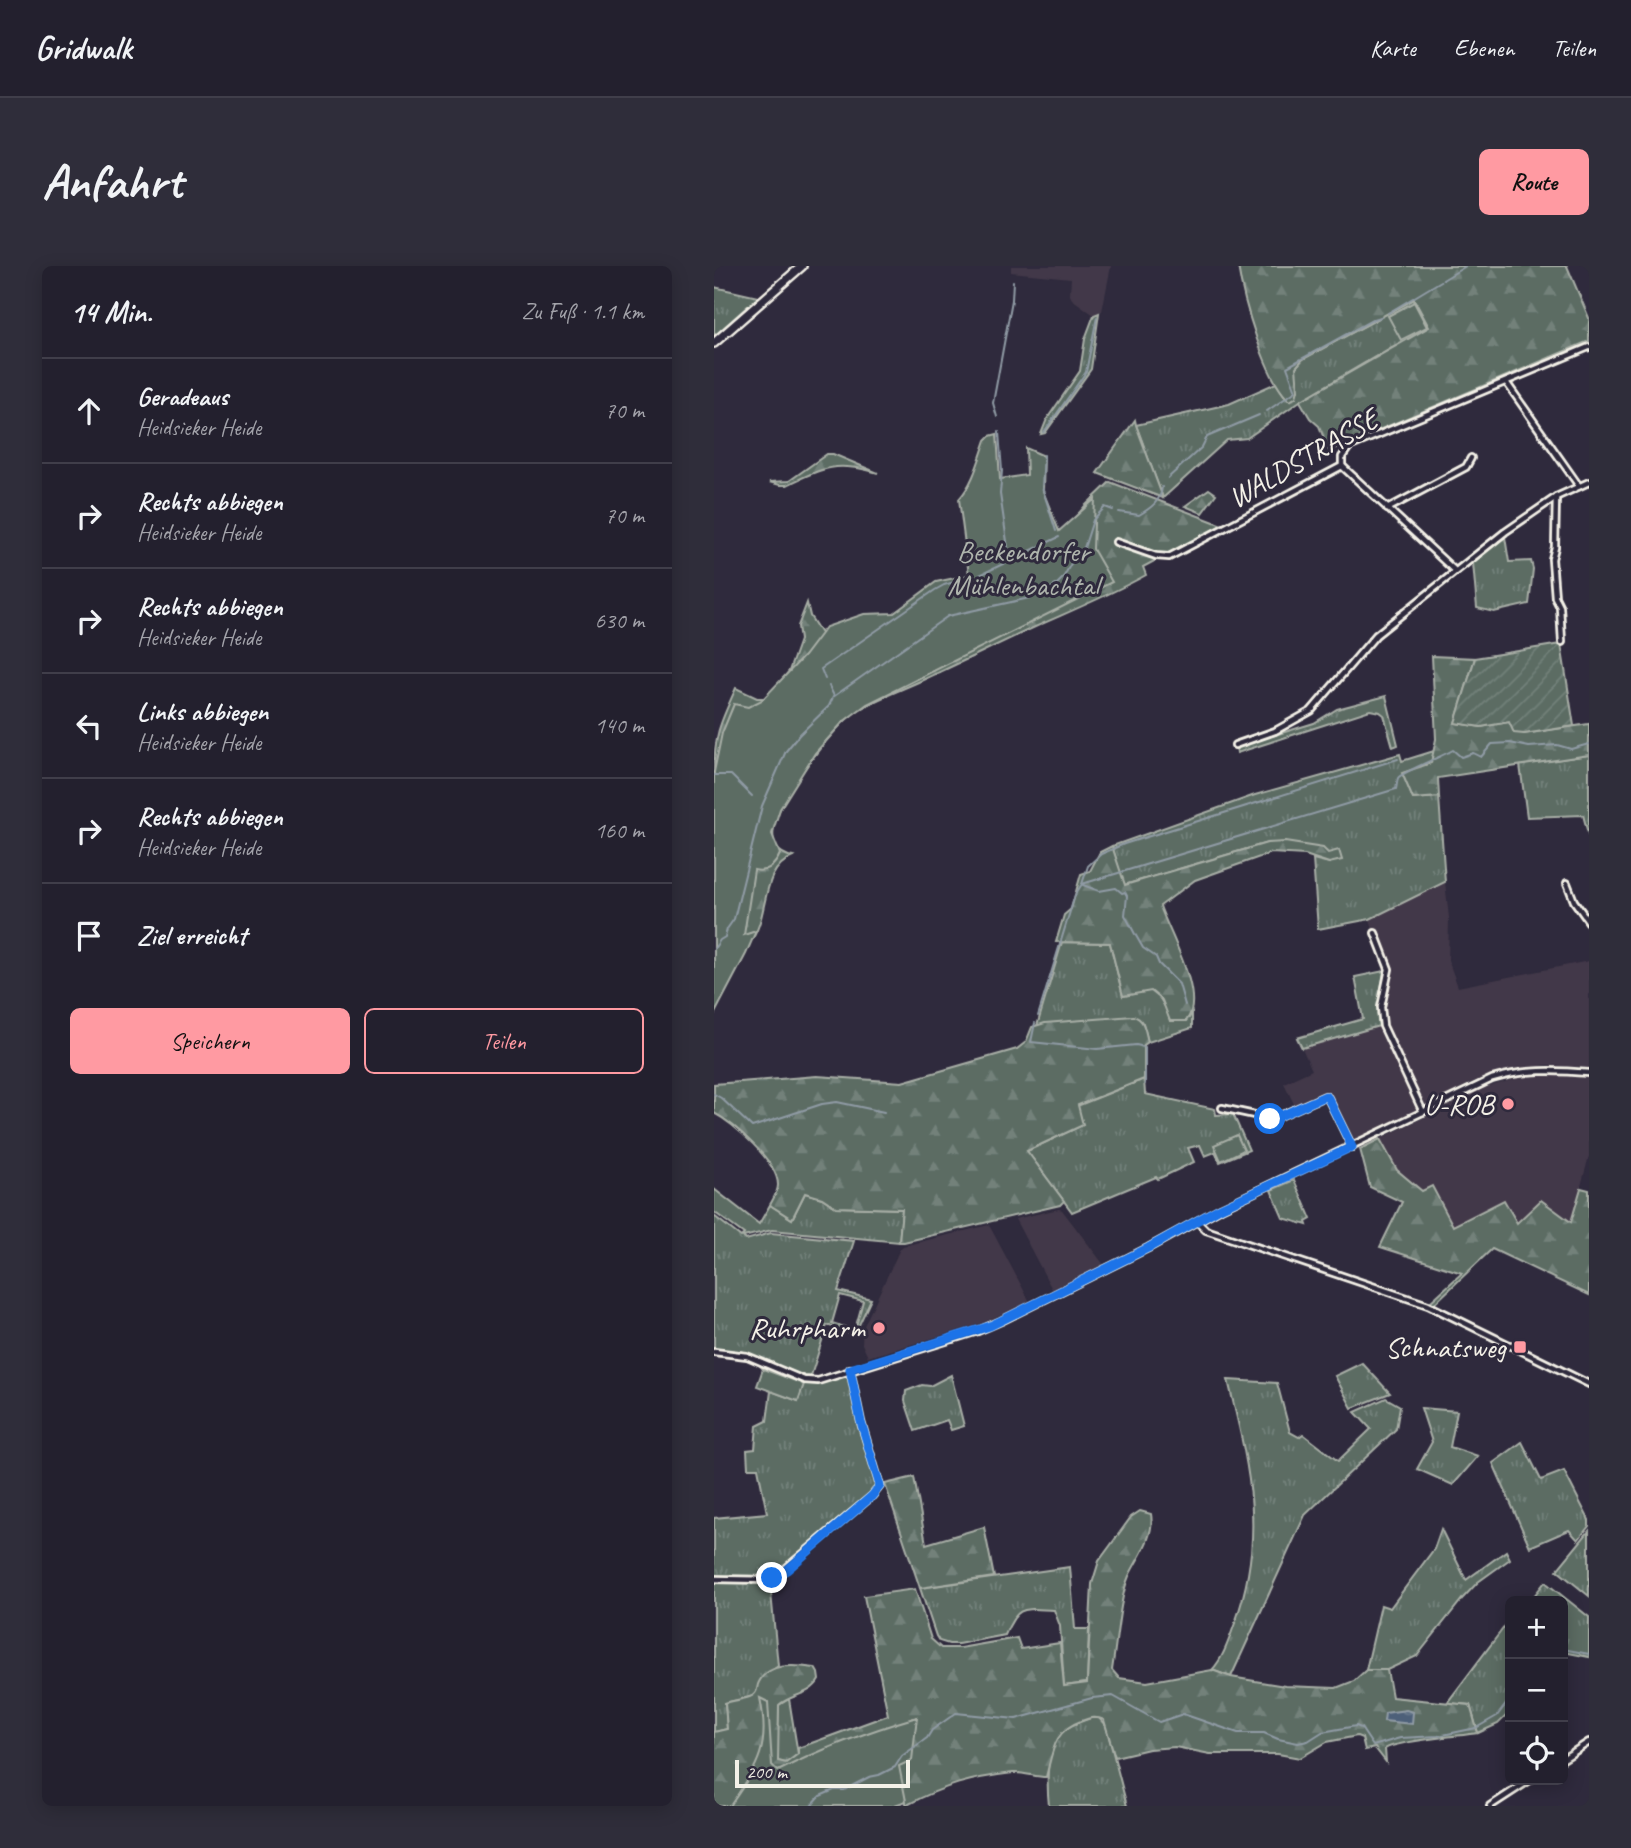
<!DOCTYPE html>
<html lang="de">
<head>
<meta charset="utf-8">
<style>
	body { margin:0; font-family:Caveat,sans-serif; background:#2f2d3a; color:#f1f3f6 }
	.controls { position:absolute; right:21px; bottom:21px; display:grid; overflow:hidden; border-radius:10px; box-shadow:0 4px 18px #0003 }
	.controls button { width:63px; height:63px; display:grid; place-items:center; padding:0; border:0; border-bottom:2px solid #403e4a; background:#23202e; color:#f1f3f6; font:35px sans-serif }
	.scale { position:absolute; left:21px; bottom:18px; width:175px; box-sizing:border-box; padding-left:7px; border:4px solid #f4f1e8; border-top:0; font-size:19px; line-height:24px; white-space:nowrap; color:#f4f1e8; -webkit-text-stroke:5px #2f2a3d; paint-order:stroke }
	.stop { position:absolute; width:21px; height:21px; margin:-16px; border:5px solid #1a73e8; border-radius:50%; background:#fff }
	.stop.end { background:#1a73e8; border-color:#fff; box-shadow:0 2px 7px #0008 }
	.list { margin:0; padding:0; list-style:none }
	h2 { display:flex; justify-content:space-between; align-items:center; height:91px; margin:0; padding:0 28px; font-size:30px }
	h2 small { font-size:23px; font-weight:400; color:#a3a3aa }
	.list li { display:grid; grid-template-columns:46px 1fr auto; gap:21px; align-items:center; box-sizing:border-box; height:105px; padding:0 28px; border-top:2px solid #403e4a }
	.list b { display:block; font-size:26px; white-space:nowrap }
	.list p { margin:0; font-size:23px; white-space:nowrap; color:#a3a3aa }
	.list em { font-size:23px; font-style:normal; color:#a3a3aa }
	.actions { display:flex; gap:14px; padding:21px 28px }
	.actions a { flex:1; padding:16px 0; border:2px solid #ff9aa2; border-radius:10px; text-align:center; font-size:24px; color:#ff9aa2 }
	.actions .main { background:#ff9aa2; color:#111 }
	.icon { flex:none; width:38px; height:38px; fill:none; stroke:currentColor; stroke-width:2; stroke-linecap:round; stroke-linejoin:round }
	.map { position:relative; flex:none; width:875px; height:1540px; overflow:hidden; border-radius:10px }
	header { display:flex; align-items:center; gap:42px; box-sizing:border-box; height:98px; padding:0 35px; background:#23202e; border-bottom:2px solid #403e4a }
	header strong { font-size:33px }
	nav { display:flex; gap:38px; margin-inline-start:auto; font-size:24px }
	.intro { display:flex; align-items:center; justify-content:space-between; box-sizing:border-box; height:168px; padding:0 42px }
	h1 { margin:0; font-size:49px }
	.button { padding:18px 32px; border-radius:10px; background:#ff9aa2; color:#111; font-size:24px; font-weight:700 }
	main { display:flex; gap:42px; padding:0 42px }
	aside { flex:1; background:#23202e; border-radius:10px; box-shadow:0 4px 18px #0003 }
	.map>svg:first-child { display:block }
	.built { fill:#433949 }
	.grass { fill:url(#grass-tufts); stroke:#a8aea6; stroke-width:2 }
	.forest { fill:url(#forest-firs); stroke:#a8aea6; stroke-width:2 }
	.park { fill:#5b6c64; stroke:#a8aea6; stroke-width:2 }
	.garden { fill:url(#garden-furrows); stroke:#a8aea6; stroke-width:2 }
	.water { fill:url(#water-waves); stroke:#909ba5; stroke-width:2 }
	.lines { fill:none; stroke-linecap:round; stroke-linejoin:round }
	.stream { stroke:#909ba5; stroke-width:2 }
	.street-casing { stroke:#f4f1e8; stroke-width:10 }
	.secondary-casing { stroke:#f4f1e8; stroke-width:12 }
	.street { stroke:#2f2a3d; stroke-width:4.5 }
	.secondary { stroke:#2f2a3d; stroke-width:7 }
	.route { stroke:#1a73e8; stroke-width:9 }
	.poi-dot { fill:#ff9aa2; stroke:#2f2a3d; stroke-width:2.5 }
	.labels { text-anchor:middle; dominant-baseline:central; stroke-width:6; stroke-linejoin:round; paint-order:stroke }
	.street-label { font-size:30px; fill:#f4f1e8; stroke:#2f2a3d }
	.park-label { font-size:30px; fill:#afb5ad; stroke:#2f2a3d }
	.poi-label { font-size:30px; fill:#f4f1e8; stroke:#2f2a3d; text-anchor:end }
</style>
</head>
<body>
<header>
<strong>Gridwalk</strong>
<nav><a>Karte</a><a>Ebenen</a><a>Teilen</a></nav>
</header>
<div class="intro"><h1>Anfahrt</h1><a class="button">Route</a></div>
<main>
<aside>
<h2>14 Min.<small>Zu Fuß · 1.1 km</small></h2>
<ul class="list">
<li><svg class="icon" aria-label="ahead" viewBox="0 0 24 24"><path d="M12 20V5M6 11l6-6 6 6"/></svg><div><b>Geradeaus</b><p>Heidsieker Heide</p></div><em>70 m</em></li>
<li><svg class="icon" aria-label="right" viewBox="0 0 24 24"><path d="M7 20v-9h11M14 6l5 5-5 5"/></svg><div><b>Rechts abbiegen</b><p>Heidsieker Heide</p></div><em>70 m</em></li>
<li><svg class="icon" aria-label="right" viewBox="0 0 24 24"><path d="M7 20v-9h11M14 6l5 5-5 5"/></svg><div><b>Rechts abbiegen</b><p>Heidsieker Heide</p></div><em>630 m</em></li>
<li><svg class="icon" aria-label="left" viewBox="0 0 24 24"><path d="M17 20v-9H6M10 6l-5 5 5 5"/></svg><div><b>Links abbiegen</b><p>Heidsieker Heide</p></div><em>140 m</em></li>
<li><svg class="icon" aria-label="right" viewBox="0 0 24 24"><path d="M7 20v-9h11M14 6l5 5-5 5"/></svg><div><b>Rechts abbiegen</b><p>Heidsieker Heide</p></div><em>160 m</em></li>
<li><svg class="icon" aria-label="arrive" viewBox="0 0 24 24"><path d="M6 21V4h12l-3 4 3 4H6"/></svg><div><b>Ziel erreicht</b></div></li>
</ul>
<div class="actions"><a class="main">Speichern</a><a>Teilen</a></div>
</aside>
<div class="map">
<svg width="875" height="1540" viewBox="0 0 875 1540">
	<defs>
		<pattern id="grass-tufts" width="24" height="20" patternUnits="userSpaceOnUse" patternTransform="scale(1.75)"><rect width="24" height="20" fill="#5b6c64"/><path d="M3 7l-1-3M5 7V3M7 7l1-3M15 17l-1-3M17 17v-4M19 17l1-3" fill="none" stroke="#73817a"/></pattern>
		<pattern id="forest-firs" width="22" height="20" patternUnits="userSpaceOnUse" patternTransform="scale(1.75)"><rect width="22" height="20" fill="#5b6c64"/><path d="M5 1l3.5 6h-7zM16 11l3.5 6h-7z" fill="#73817a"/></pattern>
		<pattern id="garden-furrows" width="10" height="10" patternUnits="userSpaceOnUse" patternTransform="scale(1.75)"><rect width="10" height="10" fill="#5b6c64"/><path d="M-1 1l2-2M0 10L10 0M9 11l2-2" fill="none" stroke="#73817a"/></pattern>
		<pattern id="water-waves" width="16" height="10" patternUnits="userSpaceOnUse" patternTransform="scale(1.75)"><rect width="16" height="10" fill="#4e6179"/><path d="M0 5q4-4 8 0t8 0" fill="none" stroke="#68788c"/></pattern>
	</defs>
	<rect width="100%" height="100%" fill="#2f2a3d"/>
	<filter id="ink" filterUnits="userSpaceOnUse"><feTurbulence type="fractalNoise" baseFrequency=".0143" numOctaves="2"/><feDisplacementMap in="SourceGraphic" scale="14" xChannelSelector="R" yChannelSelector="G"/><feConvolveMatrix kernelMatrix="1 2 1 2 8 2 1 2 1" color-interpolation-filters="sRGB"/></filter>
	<g filter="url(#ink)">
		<!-- built -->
		<g class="built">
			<polygon points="297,0 397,0 388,45 380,49 358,33 356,29 357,12 297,6"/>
			<polygon points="731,616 735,652 734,694 744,721 875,695 875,802 833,799 783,807 759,816 639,877 615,829 607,827 581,840 570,817 598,804 588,782 665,760 663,748 670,705 656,653"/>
			<polygon points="835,809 875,812 875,890 857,957 804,957 789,934 739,960 718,921 708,926 683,904 666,873 770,822 804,812"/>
			<polygon points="345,943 348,944 390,999 339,1025 301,953"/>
			<polygon points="275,959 316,1036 262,1060 154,1091 148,1078 149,1062 186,983 189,980"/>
		</g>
		<!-- grass -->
		<g class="grass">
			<polygon points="0,21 44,31 0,70"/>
			<polygon points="700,33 715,62 678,81 586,135 533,172 513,174 449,232 422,159 515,138 562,117 570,129 582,111 582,101 589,93"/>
			<polygon points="385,47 377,103 331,167 327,168 333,153 366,105 371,73 380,49"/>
			<polygon points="791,271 795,296 817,295 819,303 815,338 780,346 763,342 759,297"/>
			<polygon points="672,430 684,479 679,481 670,449 666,446 656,444 523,487 522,481 600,457 623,443"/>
			<polygon points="720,485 717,497 689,507 699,533 725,531 731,616 656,653 604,663 599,593 615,597 614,587 553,577 410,619 398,580 541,529 686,488 688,495"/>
			<polygon points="875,489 875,571 869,549 813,551 806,499"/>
			<polygon points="348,676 396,677 409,730 437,724 444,729 451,741 475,752 478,747 478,762 434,776 429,757 323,760"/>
			<polygon points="670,705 663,748 665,760 588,782 583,772 649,753 641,711"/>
			<polygon points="430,813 431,828 501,843 502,849 519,848 535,884 506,896 501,886 491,890 486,879 474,882 480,896 444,913 442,911 358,946 313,885 369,859 363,840"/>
			<polygon points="580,914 597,953 592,956 593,959 569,952 557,924"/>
			<polygon points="0,923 45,958 56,939 78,953 91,927 108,932 122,941 188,943 185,976 58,964 29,971 32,974 57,967 140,975 124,1025 157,1033 144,1061 142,1060 149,1035 126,1029 118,1057 143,1065 142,1069 113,1059 96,1113 33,1088 0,1084 0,950 27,971 30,968 0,946"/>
			<polygon points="648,1097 676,1127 638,1142 621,1110"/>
			<polygon points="52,1099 99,1118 134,1109 144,1161 162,1215 161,1223 63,1305 47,1311 0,1310 0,1252 53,1247 44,1202 34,1202 33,1184 41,1183 43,1160 53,1155 57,1125 84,1135 89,1118 49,1103 46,1100"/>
			<polygon points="237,1109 250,1160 237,1164 233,1154 201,1165 191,1135 192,1125 208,1119 216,1120"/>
			<path d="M514 1114 563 1117 576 1166 585 1171 589 1168 624 1195 657 1163 641 1146 672 1132 686 1140 682 1163 591 1249 517 1411 498 1404C510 1391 515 1373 521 1357 553 1268 535 1202 514 1114Z"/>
			<polygon points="707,1142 743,1145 736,1181 764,1190 739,1219 703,1203 718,1176"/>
			<polygon points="808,1176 827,1214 850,1205 875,1254 875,1260 864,1274 855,1264 816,1281 779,1197"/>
			<polygon points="727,1263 752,1314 792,1285 796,1293 764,1316 749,1332 703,1390 673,1404 652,1404 667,1339 676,1342 720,1283"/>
			<polygon points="875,1265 875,1330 843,1304"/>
			<path d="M356 1301 361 1363H375L373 1417 350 1420 346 1360 340 1344C310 1343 304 1338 291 1369L244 1378H235L225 1375 222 1370 206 1322Z"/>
			<polygon points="0,1314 56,1316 64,1400 47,1413 44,1425 39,1430 11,1437 13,1463 0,1466"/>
			<polygon points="831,1316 875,1351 875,1391 849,1386 849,1335 816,1335"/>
			<polygon points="791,1360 796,1365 796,1446 784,1458 764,1467 756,1439 733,1437"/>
			<polygon points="75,1433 84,1488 72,1497 63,1495 65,1439"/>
			<path d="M377 1452H385L392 1460 413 1540H335C333 1522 332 1488 342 1472 350 1461 365 1456 377 1452Z"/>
		</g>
		<!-- forest -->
		<g class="forest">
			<path d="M524 0H853L875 52V75L615 185 605 160 596 152 586 135 715 61 700 33 589 93 582 101 584 124 582 131 576 135C551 114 529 33 524 0Z"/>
			<polygon points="421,154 422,159 449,232 383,207"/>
			<path d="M113 188H119L164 207C124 195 109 201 73 219H66L55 216 75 215Z"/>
			<path d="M396 216 508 259 429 301 432 309C396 329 359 344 321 361 286 377 250 395 215 411 193 422 163 432 143 445 118 462 65 531 60 561 57 577 63 588 79 591 45 603 56 652 36 676 27 686 11 694 0 702L62 505 290 335 371 240Z"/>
			<polygon points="495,223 502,228 488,247 471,240"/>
			<path d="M93 337 96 350 108 369 0 509C0 469 6 457 22 422L43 432H54L75 405 86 374 84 360Z"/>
			<polygon points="718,390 761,392 741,457 767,461 795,456 810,468 875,458 875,489 724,512 725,531 699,533 688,507 717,497 722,473"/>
			<path d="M571 576 609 582 614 587 625 584 628 594 615 597 591 589 557 587 481 614 446 640C455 667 493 731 472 755H456L448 734 437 725 409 730 396 677 342 676 350 649 357 643 367 608 376 605 386 586 398 580 411 619 553 577Z"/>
			<path d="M419 750C431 753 431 765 434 776L430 779V813L364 839 369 859 313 885 350 935 346 939 190 976H185L188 943 122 941 108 932 91 927 78 953 56 939C59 933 64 926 64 919 64 896 19 857 0 847V818L103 810 188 816 303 783 312 776 318 761 331 757Z"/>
			<polygon points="666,873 683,904 708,925 718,920 739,960 790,934 803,957 827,934 857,956 867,922 875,924 875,1029 778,983 720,1038 716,1036 748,1007 666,981 688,936 656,921 646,883"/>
			<polygon points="200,1211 212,1278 270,1261 280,1311 206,1322 171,1218"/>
			<path d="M426 1245 437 1248C441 1270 424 1291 415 1310 406 1330 402 1380 398 1404L405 1412 433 1416 498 1404 517 1411 571 1420 622 1422 640 1415 652 1404H673L678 1431 756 1439 764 1467C746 1470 681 1475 671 1483L672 1496 661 1482 651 1484 648 1472 643 1470 613 1476 586 1492 564 1488H496L461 1481 435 1483 401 1491 390 1454C381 1450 376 1452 367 1455 339 1465 339 1485 332 1511 321 1511 310 1506 299 1507 257 1512 231 1519 193 1539L190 1532 47 1540H0V1466L13 1463 11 1437C19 1434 31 1434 38 1430 45 1426 42 1421 45 1416 55 1396 82 1399 101 1402L104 1407 105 1414C96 1430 77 1428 65 1439L64 1495 72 1497 84 1488V1482L174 1449 150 1330 201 1323 217 1373 227 1382H246L303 1372 307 1383 346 1377 350 1420 373 1417 378 1318 385 1295 396 1280 417 1251Z"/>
		</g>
		<!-- park -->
		<g class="park">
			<polygon points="700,36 713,61 687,74 674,50"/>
			<path d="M283 168 286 213 313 209 312 182 330 190 329 225 345 265 381 233 379 283 398 316 153 438 129 456 101 487 66 543 58 568 66 588C61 600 52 607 40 604L30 669 42 665 32 688 0 749V506L8 467 20 438 34 441 48 434 90 390 112 361 150 348 180 347 222 316 255 309 245 233C259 218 265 194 272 174L276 170Z"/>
			<polygon points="523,869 530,884 507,895 500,879"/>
			<polygon points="49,1103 90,1118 84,1135 43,1120"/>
			<path d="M46 1432 54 1436 58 1499 64 1505C109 1482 155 1465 203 1451L198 1494 185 1500 192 1535 178 1540H16C43 1500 57 1483 46 1432Z"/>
		</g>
		<!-- garden -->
		<polygon class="garden" points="847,378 860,460 810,468 800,467 795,456 767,461 741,457 761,392"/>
		<!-- water -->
		<polygon class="water" points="692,1444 699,1446 698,1458 670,1455 671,1447"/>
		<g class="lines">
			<!-- stream -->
			<g class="stream">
				<polyline points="674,47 752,0"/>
				<polyline points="553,145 582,125 573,101 660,53 667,51"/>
				<polyline points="283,151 279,137 298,34 299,15"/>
				<polyline points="285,166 288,205 286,228 296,296"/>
				<polyline points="330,166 372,106 383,51"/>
				<polyline points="330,189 328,221 342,265"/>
				<polyline points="454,212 488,181 493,171 545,149"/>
				<path d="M405 246 425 249C437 242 447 235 448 221"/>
				<polyline points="266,309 345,271"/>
				<polyline points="111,413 107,403 221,324 230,319 258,311"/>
				<polyline points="115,420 120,430"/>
				<polyline points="0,509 17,509 38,530"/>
				<path d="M368 618 682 523C683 519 683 515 684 512 686 507 731 489 739 484L747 491 759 487 767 491 778 478 796 477 815 481 843 479 857 483 875 478"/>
				<polyline points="369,619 385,625 402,622 408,627 411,626 413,630 411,649 421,668 429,682 442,691 445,698 465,718 471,739"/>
				<polyline points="0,683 6,674 11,671 13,663 20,653 48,540 72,485 85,469 115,440 119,431 234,350 311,333 331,326 343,318 349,312 360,292 370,282 379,254 391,241 399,244"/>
				<polyline points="324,750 361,629 368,618 374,600 387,588 410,578 684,493"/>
				<polyline points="321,757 317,776 383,783 422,779 431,781 431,818"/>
				<polyline points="0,828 7,832 38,861 108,838 123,836 170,846"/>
				<polyline points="849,1383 875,1388"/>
				<polyline points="97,1540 106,1530 120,1524 130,1524 155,1511 165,1509 181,1501 188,1490 213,1472 218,1464 242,1447 302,1453 378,1432 399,1430 445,1456 469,1448 524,1467 550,1467 564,1473 584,1477 594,1475 608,1466 642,1460 647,1462 659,1480 686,1472 724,1470 762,1462 783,1450 796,1433"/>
			</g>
			<!-- street casing -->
			<g class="street-casing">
				<g id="street">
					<polyline points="792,116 865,220"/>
					<polyline points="628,200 628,191 635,181 875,81"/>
					<polyline points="628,200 741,305"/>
					<polyline points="842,231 841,281 838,293 841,331 846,341 848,376"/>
					<polyline points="673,243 752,201 757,192"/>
					<polyline points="402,276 442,290 455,291 628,200"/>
					<polyline points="521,479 561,465 597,445 662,369 791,266 842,231 875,216"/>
					<polyline points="853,617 860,635 875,656"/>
					<polyline points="661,667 675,703 667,741 669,760 709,846"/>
					<polyline points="508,842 559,853 611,830 614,832 638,881"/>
					<polyline points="484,956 492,964 714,1039 875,1118"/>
					<path d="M0 1086 33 1090 90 1114 104 1115 264 1065 287 1055 434 982 507 942 778 813C810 803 841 804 875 807"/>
					<polyline points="0,1313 53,1314 64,1309 158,1230 166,1220 147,1156 136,1103"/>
					<polyline points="849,1493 875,1476"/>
					<polyline points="776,1540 816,1514"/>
				</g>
			</g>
			<!-- secondary casing -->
			<g class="secondary-casing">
				<polyline id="secondary" points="0,77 88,0"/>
			</g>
			<!-- street -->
			<use href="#street" class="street"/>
			<!-- secondary -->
			<use href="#secondary" class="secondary"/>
		</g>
	</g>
	<g class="lines" filter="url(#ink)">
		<!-- route -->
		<polyline class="route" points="58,1312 73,1304 158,1230 166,1220 147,1156 136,1103 276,1060 434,982 504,943 638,881 614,832 611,830 562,852 556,853"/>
	</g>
	<!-- markers -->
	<g class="poi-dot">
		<circle cx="794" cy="838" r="7"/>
		<circle cx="165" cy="1062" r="7"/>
		<rect x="799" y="1074" width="14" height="14" rx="3.5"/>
	</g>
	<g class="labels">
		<!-- street labels -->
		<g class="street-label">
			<text transform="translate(589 192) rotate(-30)">WALDSTRASSE</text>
		</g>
		<!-- park labels -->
		<g class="park-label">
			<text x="309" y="285">Beckendorfer<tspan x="309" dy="34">Mühlenbachtal</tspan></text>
		</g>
		<!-- poi labels -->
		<g class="poi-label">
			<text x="780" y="838">U-ROB</text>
			<text x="151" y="1062">Ruhrpharm</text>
			<text x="792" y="1081">Schnatsweg</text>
		</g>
	</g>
</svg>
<div class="controls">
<button>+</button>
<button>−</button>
<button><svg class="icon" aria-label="locate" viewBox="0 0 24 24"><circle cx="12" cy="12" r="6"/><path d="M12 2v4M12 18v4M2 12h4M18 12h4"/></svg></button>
</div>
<div class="scale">200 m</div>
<div class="stop" style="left:556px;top:853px"></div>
<div class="stop end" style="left:58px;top:1312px"></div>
</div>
</main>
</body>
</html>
